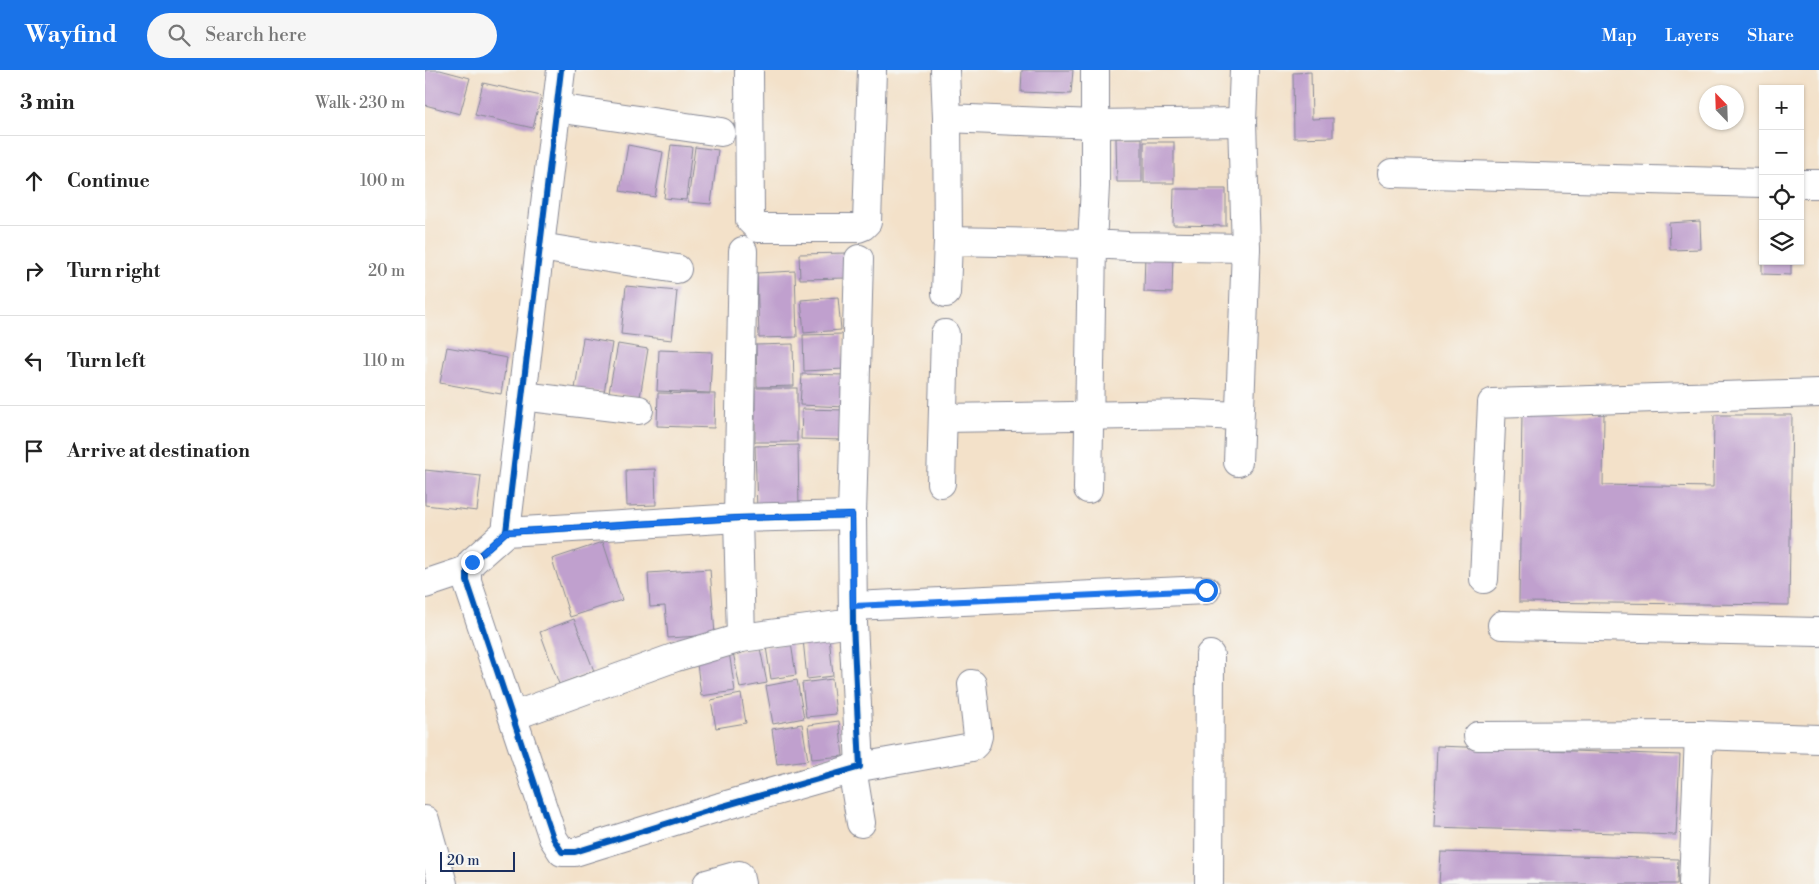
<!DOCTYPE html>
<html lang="en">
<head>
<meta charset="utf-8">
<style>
	body { margin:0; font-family:"Libre Bodoni",serif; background:#f6f6f6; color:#222 }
	.controls { position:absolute; right:15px; top:15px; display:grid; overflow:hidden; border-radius:0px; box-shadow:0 1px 4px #0004 }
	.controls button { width:45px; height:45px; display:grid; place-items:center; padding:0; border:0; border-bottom:1px solid #e0e0e0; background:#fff; color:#222; font:25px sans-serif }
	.compass { position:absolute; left:1274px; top:15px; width:45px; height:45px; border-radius:50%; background:#fff; box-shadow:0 1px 4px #0004; rotate:337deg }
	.scale { position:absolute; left:15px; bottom:12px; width:75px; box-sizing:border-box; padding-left:5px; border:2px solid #1b2f5e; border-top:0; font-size:14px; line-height:18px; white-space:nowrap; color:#1b2f5e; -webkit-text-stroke:4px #f6f6f2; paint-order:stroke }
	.stop { position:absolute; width:15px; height:15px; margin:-11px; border:4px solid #1a73e8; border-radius:50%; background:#fff }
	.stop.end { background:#1a73e8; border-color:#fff; box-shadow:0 1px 5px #0008 }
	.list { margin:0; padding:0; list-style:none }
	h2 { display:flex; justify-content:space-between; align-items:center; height:65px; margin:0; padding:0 20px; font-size:21px }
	h2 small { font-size:16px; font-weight:400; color:#767676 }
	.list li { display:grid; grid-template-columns:32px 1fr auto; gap:15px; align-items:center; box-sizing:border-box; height:90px; padding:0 20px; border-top:1px solid #e0e0e0 }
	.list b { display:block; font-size:19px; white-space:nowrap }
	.list em { font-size:16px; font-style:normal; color:#767676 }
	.icon { flex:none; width:28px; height:28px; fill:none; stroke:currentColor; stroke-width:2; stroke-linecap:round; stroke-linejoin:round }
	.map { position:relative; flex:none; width:1394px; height:814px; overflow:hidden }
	header { display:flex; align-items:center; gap:30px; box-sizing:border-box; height:70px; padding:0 25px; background:#1a73e8; color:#fff }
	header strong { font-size:24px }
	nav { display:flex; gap:28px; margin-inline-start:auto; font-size:18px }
	.search { width:350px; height:45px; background:#f6f6f6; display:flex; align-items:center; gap:12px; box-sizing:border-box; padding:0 18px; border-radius:28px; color:#767676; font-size:19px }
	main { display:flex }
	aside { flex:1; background:#fff }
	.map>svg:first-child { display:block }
	.building { fill:#c0a0ce }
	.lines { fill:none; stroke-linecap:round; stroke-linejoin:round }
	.minor-casing { stroke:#878894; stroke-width:30 }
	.minor { stroke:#fff; stroke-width:28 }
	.cycleway-casing { stroke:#f6f6f2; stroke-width:9 }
	.cycleway { stroke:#0057b8; stroke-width:6 }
	.route { stroke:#1a73e8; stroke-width:6 }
</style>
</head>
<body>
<header>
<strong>Wayfind</strong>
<div class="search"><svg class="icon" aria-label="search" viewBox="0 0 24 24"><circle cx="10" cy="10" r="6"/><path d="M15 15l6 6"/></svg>Search here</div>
<nav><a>Map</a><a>Layers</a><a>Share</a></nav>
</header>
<main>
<aside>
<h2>3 min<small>Walk · 230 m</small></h2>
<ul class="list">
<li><svg class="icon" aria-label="ahead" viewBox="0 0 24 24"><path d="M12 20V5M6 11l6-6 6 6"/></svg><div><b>Continue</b></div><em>100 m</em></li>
<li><svg class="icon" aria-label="right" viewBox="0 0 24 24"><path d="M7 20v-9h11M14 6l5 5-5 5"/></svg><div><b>Turn right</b></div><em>20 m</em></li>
<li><svg class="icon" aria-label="left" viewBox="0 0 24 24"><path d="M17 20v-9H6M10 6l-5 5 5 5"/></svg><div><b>Turn left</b></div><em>110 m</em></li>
<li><svg class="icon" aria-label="arrive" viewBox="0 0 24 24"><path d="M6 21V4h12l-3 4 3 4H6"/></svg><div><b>Arrive at destination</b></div></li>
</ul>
</aside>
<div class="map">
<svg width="1394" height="814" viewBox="0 0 1394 814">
	<rect width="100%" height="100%" fill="#f6f6f2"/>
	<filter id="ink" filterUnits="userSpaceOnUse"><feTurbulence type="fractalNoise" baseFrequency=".02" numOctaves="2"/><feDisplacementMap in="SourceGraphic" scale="10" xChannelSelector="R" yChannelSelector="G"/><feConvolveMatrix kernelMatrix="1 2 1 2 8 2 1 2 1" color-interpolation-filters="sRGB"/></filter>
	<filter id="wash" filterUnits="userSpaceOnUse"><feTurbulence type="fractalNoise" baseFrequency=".0096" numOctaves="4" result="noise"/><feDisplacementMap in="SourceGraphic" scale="20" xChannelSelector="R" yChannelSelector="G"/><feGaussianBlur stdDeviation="1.12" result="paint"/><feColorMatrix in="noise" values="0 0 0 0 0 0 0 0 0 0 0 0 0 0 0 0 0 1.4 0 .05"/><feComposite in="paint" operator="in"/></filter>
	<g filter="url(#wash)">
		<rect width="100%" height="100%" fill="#f3e1c9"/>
		<g id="blocks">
			<!-- building -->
			<g class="building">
				<polygon points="0,0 15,0 45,8 35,44 0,35"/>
				<polygon points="597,0 648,0 646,24 596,22"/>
				<polygon points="886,2 887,49 908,48 908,67 869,68 868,3"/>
				<polygon points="58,13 116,26 108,58 50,45"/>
				<polygon points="691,68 717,68 717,112 692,112"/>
				<rect x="719" y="72" width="30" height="41"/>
				<polygon points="203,75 238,82 230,127 195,121"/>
				<polygon points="246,75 267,77 261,130 239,128"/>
				<polygon points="270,77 293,80 286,134 263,132"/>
				<polygon points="749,119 801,119 801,156 748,155"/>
				<polygon points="1275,151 1276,179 1245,180 1244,153"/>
				<polygon points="720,182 748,183 747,223 719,222"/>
				<polygon points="421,183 421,208 375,209 374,184"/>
				<polygon points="1337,191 1366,191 1366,205 1337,204"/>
				<polygon points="370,201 372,267 334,268 332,203"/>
				<polygon points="201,216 252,221 247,270 196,264"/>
				<polygon points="413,227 416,260 379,263 376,230"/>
				<polygon points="418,264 419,299 379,301 378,265"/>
				<polygon points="158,268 187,273 179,323 150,319"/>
				<polygon points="193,274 223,279 215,327 184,322"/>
				<polygon points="368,274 369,316 332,317 331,275"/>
				<polygon points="22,277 82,288 76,324 15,313"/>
				<polygon points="234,280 287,282 285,323 232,321"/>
				<polygon points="377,304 421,305 420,337 375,335"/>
				<rect x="330" y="318" width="42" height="54"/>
				<polygon points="233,323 290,324 289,358 232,356"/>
				<polygon points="377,339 421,340 420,370 376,369"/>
				<polygon points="1097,343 1179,344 1178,415 1288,417 1289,345 1367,345 1364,535 1094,532"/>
				<polygon points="373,375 374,440 332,441 330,376"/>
				<polygon points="230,399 231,435 202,436 201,400"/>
				<polygon points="0,400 56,406 52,441 0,435"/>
				<polygon points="178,472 197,530 145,547 127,489"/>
				<polygon points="285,499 290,565 243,568 240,536 225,537 223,503"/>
				<polygon points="149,549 169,601 134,614 115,562"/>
				<polygon points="404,566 408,606 382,609 378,569"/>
				<polygon points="366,573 371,605 346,609 341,577"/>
				<polygon points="335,578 342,613 315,618 308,582"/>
				<polygon points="304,582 310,621 276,626 271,586"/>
				<polygon points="407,609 411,644 381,647 377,613"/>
				<polygon points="372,610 379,648 348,654 341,616"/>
				<polygon points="316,624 321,653 291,658 286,630"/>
				<polygon points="414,651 418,686 387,689 383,655"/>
				<polygon points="377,654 383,690 352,694 347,659"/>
				<polygon points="1012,676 1255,685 1251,765 1009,757"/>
				<polygon points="1016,782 1253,789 1252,814 1014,814"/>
			</g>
		</g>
	</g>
	<g filter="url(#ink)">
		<use href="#blocks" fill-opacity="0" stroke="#878894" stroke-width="1"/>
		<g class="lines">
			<!-- minor casing -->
			<g class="minor-casing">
				<g id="minor">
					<polyline points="324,0 325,150 333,158 433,158 438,156 442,152 447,0"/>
					<polyline points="520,0 522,48 669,54 817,52"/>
					<polyline points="670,0 670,116 667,174 703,176 821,178"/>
					<polyline points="131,38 296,62"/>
					<polyline points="967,103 1338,113"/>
					<polyline points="1375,114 1394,114"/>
					<polyline points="523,171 667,174 663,419"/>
					<polyline points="115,177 252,199"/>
					<polyline points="521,223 523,171 522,48"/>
					<polyline points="97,326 214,340"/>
					<polyline points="518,348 769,344 814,346"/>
					<polyline points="813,392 821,178 817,52 819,0"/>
					<polyline points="516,413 520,264"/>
					<polygon points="427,445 428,553 435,697 295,737 150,782 137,782 128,768 42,511 42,500 47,492 81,462 313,448"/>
					<polyline points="427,445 434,189"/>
					<polyline points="81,462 136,0"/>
					<polyline points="1059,509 1067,333 1394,323"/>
					<polyline points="0,514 42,500"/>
					<polyline points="428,536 781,520"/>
					<polyline points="1077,555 1394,562"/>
					<polyline points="316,568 313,448 318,181"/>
					<polyline points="88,646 251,587 316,568 428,553"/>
					<polyline points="1053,666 1274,665 1394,669"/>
					<polyline points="435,697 547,677 551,673 553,666 547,614"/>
					<polyline points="427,698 436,753"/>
					<polyline points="0,750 18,814"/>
					<polyline points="282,814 314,805 316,814"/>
					<polyline points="784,814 785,585"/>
					<polyline points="1268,814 1274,665"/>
				</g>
			</g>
			<!-- minor -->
			<use href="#minor" class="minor"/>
			<!-- cycleway casing -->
			<g class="cycleway-casing">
				<g id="cycleway">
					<polygon points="427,445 428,553 435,697 295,737 150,782 137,782 128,768 42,511 42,500 47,492 81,462 313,448"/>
					<polyline points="81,462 136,0"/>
				</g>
			</g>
			<!-- cycleway -->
			<use href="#cycleway" class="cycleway"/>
		</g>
	</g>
	<g class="lines" filter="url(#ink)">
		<!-- route -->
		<polyline class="route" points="47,492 81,462 313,448 427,445 428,536 781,520"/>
	</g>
</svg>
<div class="controls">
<button>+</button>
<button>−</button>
<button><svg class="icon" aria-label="locate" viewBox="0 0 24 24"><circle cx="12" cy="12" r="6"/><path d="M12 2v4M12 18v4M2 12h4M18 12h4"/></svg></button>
<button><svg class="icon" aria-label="layers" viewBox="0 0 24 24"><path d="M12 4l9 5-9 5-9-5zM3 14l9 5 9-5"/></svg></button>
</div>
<svg class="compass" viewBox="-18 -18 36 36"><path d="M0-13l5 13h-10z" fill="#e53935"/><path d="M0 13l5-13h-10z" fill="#767676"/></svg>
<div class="scale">20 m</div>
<div class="stop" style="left:781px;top:520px"></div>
<div class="stop end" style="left:47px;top:492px"></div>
</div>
</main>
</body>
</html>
